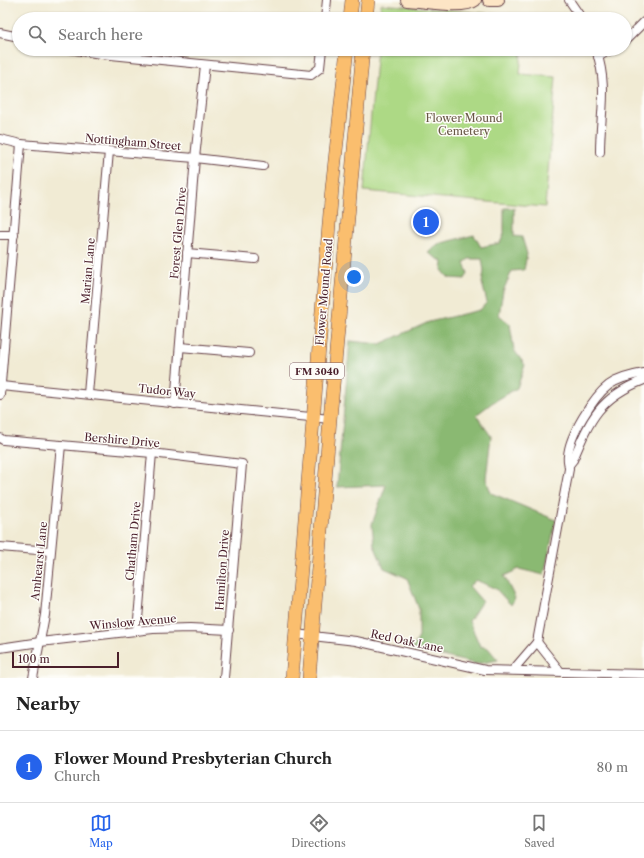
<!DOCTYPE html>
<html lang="en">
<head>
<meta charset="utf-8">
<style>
	body { margin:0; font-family:"Libre Caslon Text",serif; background:#f6f6f6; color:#222 }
	.scale { position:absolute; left:12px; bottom:10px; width:107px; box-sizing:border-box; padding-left:4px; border:2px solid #4a1f2b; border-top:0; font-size:11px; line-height:14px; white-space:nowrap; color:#4a1f2b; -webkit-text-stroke:3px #fdfcf7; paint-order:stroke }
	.you { position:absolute; left:354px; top:277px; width:14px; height:14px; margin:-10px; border:3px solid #fff; border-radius:50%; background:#1a73e8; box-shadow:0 0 0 6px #1a73e833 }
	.badge { display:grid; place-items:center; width:26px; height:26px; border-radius:50%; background:#2563eb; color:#fff; font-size:13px; font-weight:700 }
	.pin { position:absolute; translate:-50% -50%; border:2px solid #fff; box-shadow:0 1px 4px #0006 }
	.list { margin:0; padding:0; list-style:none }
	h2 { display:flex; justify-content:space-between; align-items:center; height:52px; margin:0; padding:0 16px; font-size:17px }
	h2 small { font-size:13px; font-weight:400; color:#767676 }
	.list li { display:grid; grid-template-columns:26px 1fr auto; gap:12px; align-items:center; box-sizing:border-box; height:72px; padding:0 16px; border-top:1px solid #e0e0e0 }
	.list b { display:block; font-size:15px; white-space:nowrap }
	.list p { margin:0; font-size:13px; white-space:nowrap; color:#767676 }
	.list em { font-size:13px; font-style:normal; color:#767676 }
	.icon { flex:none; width:22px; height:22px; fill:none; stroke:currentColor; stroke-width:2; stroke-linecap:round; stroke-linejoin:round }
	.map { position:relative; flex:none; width:644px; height:678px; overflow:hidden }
	.search { position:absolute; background:#fff; box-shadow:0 1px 3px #0004; left:12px; right:12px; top:12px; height:44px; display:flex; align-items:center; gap:10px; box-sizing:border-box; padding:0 14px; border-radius:22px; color:#767676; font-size:15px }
	.sheet { height:124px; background:#fff }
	nav { display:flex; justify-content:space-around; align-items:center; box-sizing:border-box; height:56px; border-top:1px solid #e0e0e0; background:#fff; font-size:11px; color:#767676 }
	nav a { display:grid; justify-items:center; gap:2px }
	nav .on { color:#2563eb }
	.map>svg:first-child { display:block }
	.green { fill:#add985; stroke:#7c7c58 }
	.forest { fill:#8ab972; stroke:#6a6c4e }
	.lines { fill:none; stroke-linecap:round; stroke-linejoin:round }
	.street-casing { stroke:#633e44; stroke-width:10 }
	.secondary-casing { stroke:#633e44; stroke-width:14 }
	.primary-casing { stroke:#633e44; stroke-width:14 }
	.street { stroke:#fff; stroke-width:8 }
	.secondary { stroke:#fde5c5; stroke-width:12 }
	.primary { stroke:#fabe6e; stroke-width:13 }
	.labels { text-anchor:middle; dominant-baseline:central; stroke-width:3; stroke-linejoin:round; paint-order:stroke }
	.shield { fill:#fdfcf7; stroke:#806168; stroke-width:1 }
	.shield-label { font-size:10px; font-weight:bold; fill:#4a1f2b }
	.park-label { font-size:11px; fill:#685746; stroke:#fdfcf7 }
	.street-label { font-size:11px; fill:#4a1f2b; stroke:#fdfcf7 }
</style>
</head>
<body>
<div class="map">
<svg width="644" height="678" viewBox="0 0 644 678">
	<rect width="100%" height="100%" fill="#fdfcf7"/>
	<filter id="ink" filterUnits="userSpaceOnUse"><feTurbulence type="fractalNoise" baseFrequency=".025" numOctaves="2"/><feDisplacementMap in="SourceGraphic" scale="8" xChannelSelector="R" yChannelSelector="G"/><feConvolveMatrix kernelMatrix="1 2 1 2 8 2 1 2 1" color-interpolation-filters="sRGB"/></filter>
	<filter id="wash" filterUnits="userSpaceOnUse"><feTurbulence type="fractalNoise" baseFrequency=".012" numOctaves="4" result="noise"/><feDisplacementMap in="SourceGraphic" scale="16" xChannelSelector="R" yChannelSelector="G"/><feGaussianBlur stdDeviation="0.9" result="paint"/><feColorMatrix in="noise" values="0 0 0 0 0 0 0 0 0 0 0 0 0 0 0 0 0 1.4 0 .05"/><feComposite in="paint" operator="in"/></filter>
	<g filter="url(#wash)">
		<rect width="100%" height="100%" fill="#f1ebd4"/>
		<!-- green -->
		<g class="green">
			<polygon points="381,4 525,17 525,19 380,19"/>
			<polygon points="377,49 522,49 520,74 556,77 545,207 364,191"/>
		</g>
		<!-- forest -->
		<polygon class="forest" points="504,208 514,208 514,236 522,237 527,254 524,270 512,271 503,291 499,315 510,324 514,350 525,365 517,388 492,403 476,415 491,436 486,479 491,493 556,520 544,575 519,569 504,576 515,598 511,605 496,589 476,580 469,586 482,601 469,621 480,646 488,648 498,660 476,664 412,649 419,637 419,609 407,578 384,568 374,545 372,524 386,485 337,487 350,341 380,344 429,322 480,310 487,302 482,283 484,271 482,259 469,259 464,263 468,273 465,279 449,278 442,270 443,262 428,253 438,244 474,235 481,247 500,243 504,234"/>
	</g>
	<g filter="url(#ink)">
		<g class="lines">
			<!-- street casing -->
			<g class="street-casing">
				<g id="street">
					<polyline points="569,0 582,19"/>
					<polyline points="325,19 327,0"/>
					<polyline points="0,33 19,37"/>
					<polyline points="625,41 644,22"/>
					<polyline points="69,49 101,54 311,75 320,68 322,49"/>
					<path d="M596 49C609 89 600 112 600 152"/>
					<polyline points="598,57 612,49"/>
					<polyline points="0,139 21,144 195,158 263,166"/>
					<polyline points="0,235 14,235"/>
					<polyline points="187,253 255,259"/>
					<polyline points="180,347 249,353"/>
					<polyline points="1,386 330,419"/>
					<polyline points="88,394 109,151"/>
					<polyline points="0,395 21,144"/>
					<polyline points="175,404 195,158 205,65"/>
					<polyline points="0,438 3,440 152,453 242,464 224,678"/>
					<path d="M569 465 573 460C590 419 600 397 644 380"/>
					<polyline points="0,547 50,551"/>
					<polyline points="137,631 152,453"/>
					<polyline points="295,634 356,641 485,670 644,674"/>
					<polyline points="537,642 560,671"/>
					<polyline points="0,648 40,642 153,629 190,628 229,630"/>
					<path d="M513 670 537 642 569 469C569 464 567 460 568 456 569 436 593 397 609 385 619 378 632 375 644 373"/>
					<polyline points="33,678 45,615 61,445"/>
				</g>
			</g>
			<!-- secondary casing -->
			<g class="secondary-casing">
				<g id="secondary">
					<path d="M407 0C422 1 464 9 475 0"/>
					<polyline points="489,0 498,0"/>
				</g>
			</g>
			<!-- primary casing -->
			<g class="primary-casing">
				<g id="primary">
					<polyline points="350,19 352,0"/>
					<polyline points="366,19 368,0"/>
					<polyline points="292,678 332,188 347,49"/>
					<polyline points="309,678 330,419 363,49"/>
				</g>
			</g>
			<!-- street -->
			<use href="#street" class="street"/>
			<!-- secondary -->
			<use href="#secondary" class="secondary"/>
			<!-- primary -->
			<use href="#primary" class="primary"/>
		</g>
	</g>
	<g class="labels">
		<!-- shield labels -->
		<rect class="shield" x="290" y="363" width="54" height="16" rx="3"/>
		<g class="shield-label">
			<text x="317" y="371">FM 3040</text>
		</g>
		<!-- park labels -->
		<g class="park-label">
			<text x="464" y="118">Flower Mound<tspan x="464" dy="13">Cemetery</tspan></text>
		</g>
		<!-- street labels -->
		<g class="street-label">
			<text transform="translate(133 142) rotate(5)">Nottingham Street</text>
			<text transform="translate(178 233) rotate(-85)">Forest Glen Drive</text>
			<text transform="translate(88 271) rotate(-85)">Marian Lane</text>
			<text transform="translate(324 292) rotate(-85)">Flower Mound Road</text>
			<text transform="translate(167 391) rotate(6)">Tudor Way</text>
			<text transform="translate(122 440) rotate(5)">Bershire Drive</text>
			<text transform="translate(133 541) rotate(-85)">Chatham Drive</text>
			<text transform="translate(39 561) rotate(-84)">Amhearst Lane</text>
			<text transform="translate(222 570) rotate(-86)">Hamilton Drive</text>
			<text transform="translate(133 622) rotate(-5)">Winslow Avenue</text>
			<text transform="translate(407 641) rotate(12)">Red Oak Lane</text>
		</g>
	</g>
</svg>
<div class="scale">100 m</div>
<div class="you"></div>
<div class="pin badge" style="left:426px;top:222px">1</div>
<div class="search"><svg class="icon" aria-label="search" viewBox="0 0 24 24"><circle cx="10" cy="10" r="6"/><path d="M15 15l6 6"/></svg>Search here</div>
</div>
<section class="sheet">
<h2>Nearby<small></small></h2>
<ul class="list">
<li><span class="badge">1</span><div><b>Flower Mound Presbyterian Church</b><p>Church</p></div><em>80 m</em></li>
</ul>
</section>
<nav>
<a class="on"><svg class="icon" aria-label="map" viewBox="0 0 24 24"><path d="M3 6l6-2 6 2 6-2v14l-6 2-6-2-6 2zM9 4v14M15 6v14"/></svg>Map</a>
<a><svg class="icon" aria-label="directions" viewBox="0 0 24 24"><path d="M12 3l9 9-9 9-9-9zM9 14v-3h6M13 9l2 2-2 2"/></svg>Directions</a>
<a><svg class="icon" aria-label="saved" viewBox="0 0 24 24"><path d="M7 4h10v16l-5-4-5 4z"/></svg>Saved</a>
</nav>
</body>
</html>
